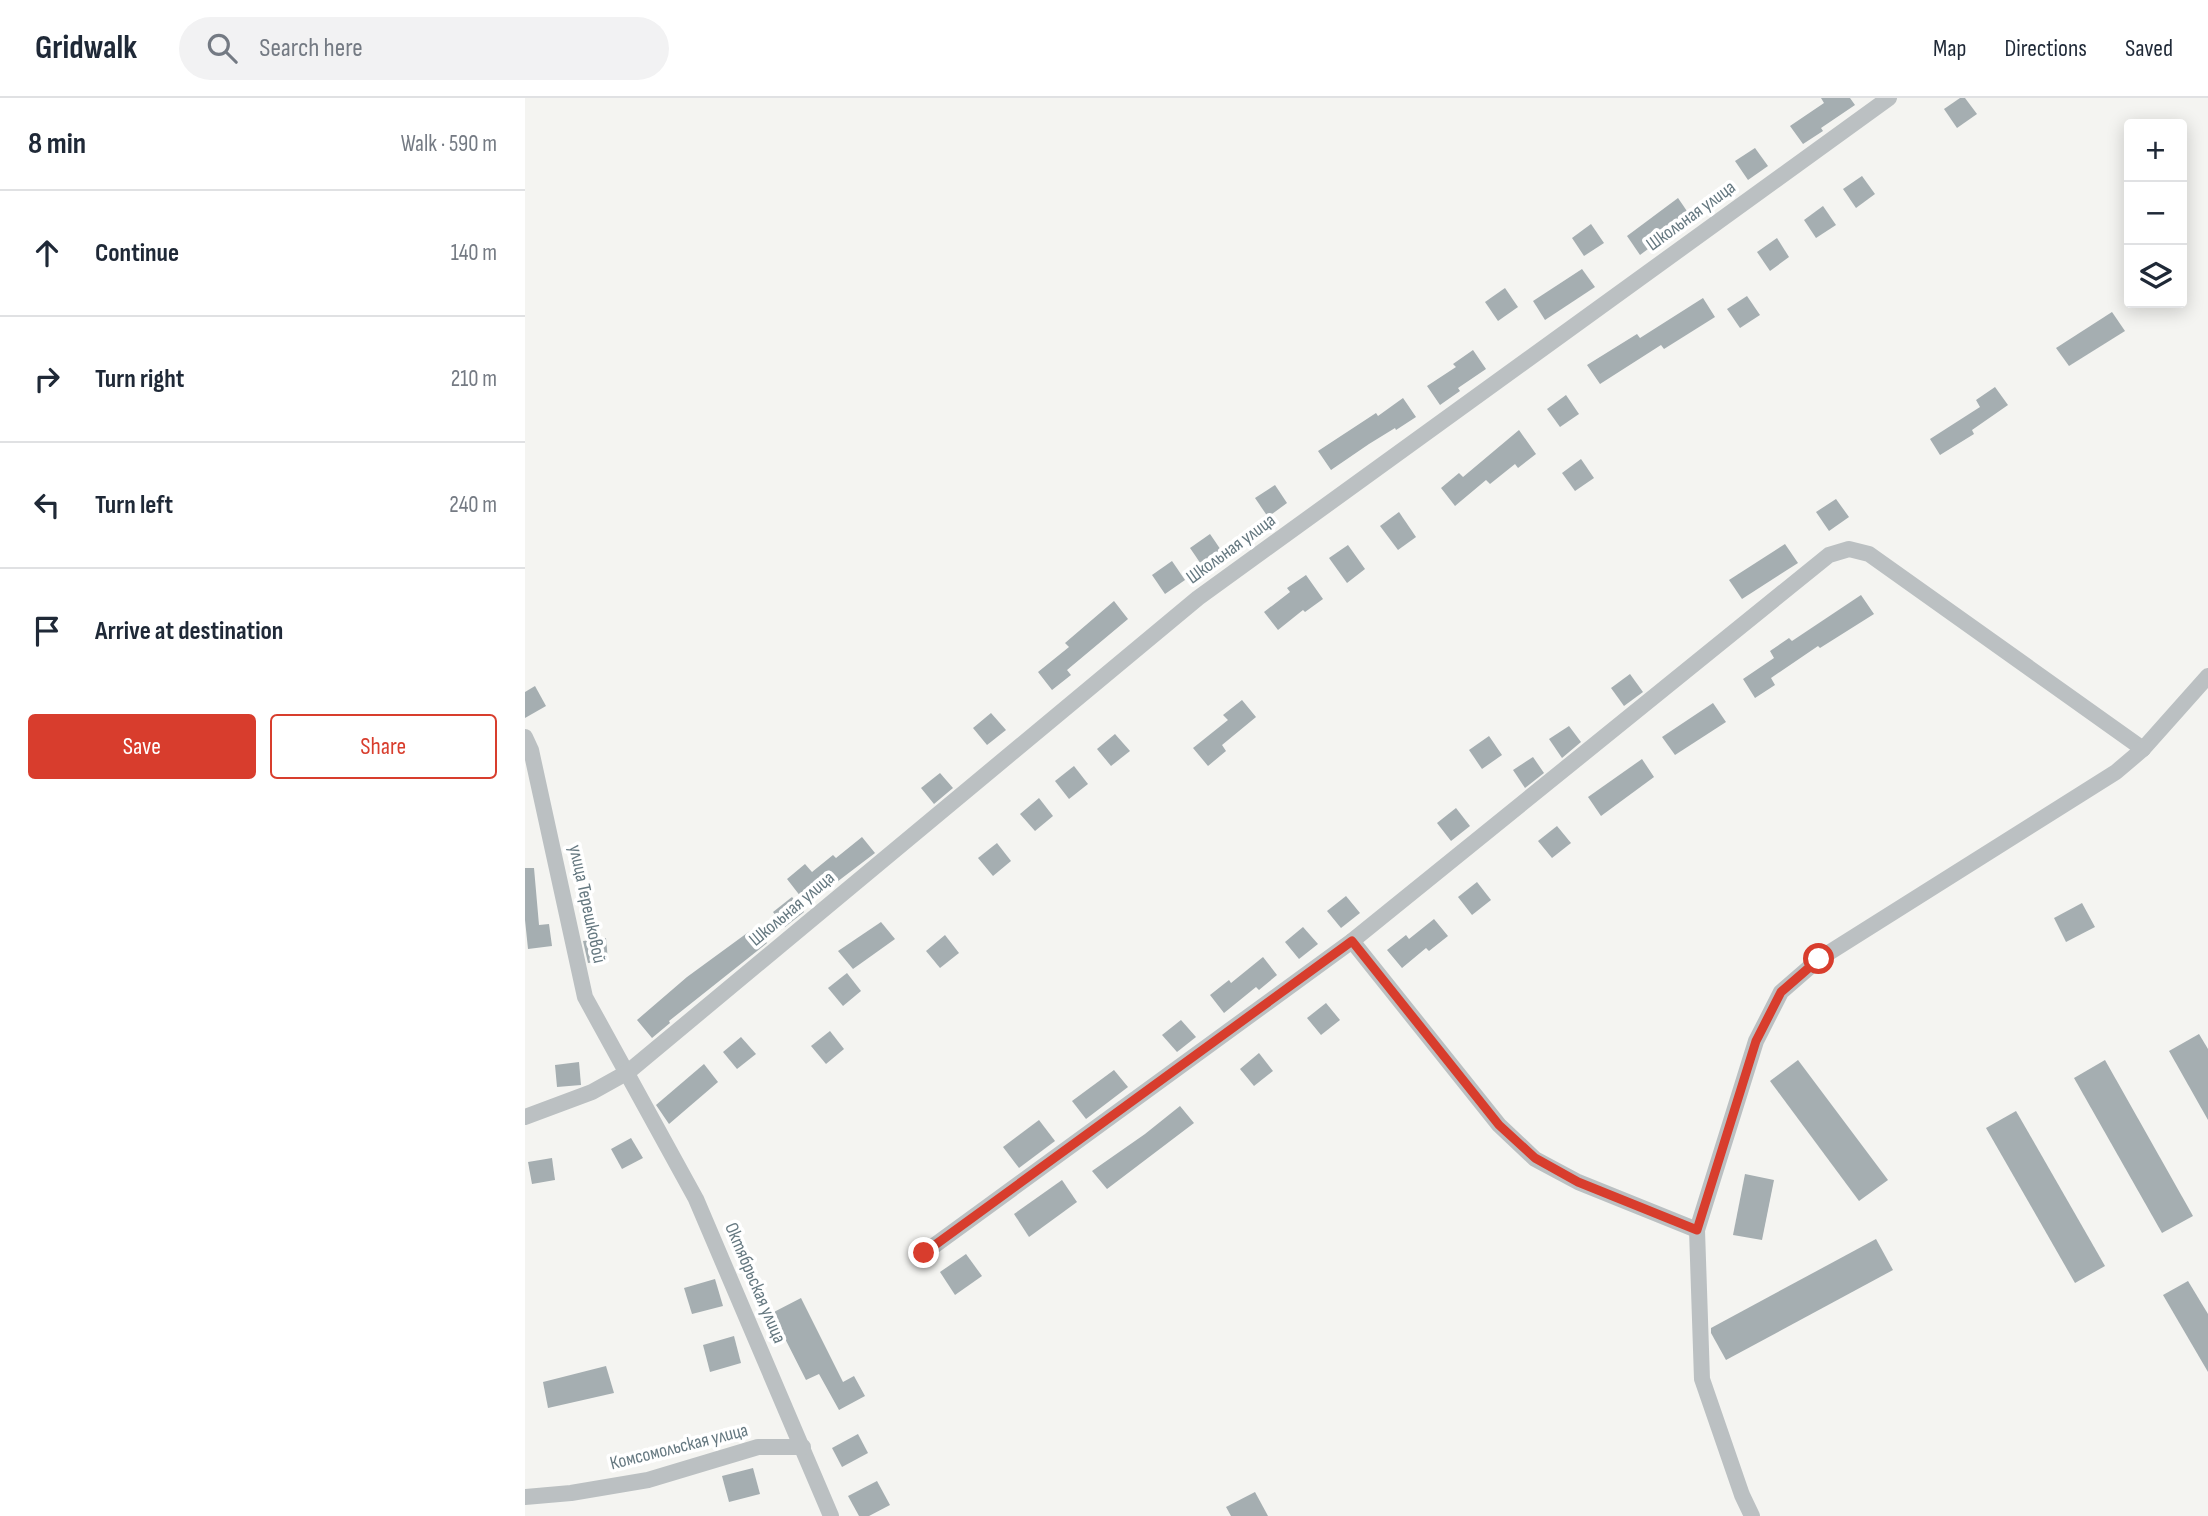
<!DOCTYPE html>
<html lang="en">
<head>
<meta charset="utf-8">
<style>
	body { margin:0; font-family:"Sofia Sans Condensed",sans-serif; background:#f2f2f3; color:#1f2937 }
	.controls { position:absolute; right:21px; top:21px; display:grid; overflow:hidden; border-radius:7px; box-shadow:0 4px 18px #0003 }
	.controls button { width:63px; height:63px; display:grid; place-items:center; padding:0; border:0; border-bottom:2px solid #e0e1e3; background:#fff; color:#1f2937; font:35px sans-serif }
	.stop { position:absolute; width:21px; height:21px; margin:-16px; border:5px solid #d83d2d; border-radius:50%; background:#fff }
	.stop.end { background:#d83d2d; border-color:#fff; box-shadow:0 2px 7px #0008 }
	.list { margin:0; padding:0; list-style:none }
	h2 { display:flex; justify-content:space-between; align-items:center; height:91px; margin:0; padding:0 28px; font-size:30px }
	h2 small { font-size:23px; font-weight:400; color:#747a83 }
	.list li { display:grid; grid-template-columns:46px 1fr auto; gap:21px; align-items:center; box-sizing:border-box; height:126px; padding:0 28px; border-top:2px solid #e0e1e3 }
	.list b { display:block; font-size:26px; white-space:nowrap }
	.list em { font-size:23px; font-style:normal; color:#747a83 }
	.actions { display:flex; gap:14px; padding:21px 28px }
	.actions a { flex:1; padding:16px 0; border:2px solid #d83d2d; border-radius:7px; text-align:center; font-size:24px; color:#d83d2d }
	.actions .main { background:#d83d2d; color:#fff }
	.icon { flex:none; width:38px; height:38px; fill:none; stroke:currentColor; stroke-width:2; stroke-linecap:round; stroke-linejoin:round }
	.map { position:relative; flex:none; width:1683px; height:1418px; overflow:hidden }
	header { display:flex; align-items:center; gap:42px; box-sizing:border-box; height:98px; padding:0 35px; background:#fff; border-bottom:2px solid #e0e1e3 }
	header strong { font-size:33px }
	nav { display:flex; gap:38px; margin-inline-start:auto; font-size:24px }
	.search { width:490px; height:63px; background:#f2f2f3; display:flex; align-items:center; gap:18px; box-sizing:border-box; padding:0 24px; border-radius:38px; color:#747a83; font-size:26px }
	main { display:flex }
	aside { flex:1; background:#fff }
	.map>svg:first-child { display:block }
	.building { fill:#a5aeb1 }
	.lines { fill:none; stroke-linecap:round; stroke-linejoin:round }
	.minor { stroke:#bbc0c2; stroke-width:16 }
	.route { stroke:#d83d2d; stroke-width:9 }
	.labels { text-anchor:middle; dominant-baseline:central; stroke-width:7; stroke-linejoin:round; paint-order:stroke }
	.street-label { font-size:19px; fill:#657880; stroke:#fff }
</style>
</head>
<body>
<header>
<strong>Gridwalk</strong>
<div class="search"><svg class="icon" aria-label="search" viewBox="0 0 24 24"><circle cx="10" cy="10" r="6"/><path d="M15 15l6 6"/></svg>Search here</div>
<nav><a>Map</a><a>Directions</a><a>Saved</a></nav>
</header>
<main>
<aside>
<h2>8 min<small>Walk · 590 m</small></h2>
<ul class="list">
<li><svg class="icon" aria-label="ahead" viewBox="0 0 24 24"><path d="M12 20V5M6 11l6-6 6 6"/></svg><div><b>Continue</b></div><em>140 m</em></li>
<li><svg class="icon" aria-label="right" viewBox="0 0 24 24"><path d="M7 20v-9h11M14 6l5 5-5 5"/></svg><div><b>Turn right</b></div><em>210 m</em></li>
<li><svg class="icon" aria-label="left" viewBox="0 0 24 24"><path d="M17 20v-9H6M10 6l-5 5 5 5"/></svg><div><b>Turn left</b></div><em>240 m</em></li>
<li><svg class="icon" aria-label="arrive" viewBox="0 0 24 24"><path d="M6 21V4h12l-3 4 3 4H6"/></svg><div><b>Arrive at destination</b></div></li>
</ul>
<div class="actions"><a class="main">Save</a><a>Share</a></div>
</aside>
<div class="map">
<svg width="1683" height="1418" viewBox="0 0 1683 1418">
	<rect width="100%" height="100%" fill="#f4f4f1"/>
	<!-- building -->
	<g class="building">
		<polygon points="1296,0 1325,0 1330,7 1296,30 1298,33 1278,46 1265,28 1299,5"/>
		<polygon points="1435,0 1440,0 1452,16 1432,30 1419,11"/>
		<polygon points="1230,50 1243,68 1223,82 1210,63"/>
		<polygon points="1337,78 1350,96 1331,110 1318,91"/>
		<polygon points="1153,100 1166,119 1115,157 1102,138"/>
		<polygon points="1298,108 1311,127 1291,140 1279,122"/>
		<polygon points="1066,126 1079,145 1059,158 1047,140"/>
		<polygon points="1252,140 1264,159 1245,173 1232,154"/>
		<polygon points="1057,171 1070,189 1020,222 1008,203"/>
		<polygon points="980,190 993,209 973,223 960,204"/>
		<polygon points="1222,198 1235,217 1215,230 1202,211"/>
		<polygon points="1178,200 1190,219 1139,251 1136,247 1075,286 1062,267 1112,236 1115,240"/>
		<polygon points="1587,214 1600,233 1544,268 1531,250"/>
		<polygon points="948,252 961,271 933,290 935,293 915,307 902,288 931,269 928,266"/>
		<polygon points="1470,289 1483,307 1447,332 1449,336 1415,357 1405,341 1455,309 1451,302"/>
		<polygon points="1041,297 1054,316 1035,329 1022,311"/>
		<polygon points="878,300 891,319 871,332 870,330 844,346 806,372 793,353 851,315 853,318"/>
		<polygon points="994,332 1011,356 993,370 990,366 965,386 961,382 930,408 916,390 934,375 938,379"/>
		<polygon points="1056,361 1069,380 1050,393 1037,375"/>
		<polygon points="750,387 762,405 743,419 730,400"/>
		<polygon points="1311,401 1324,419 1304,433 1291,414"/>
		<polygon points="874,414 891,439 873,452 855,428"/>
		<polygon points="685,436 698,455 678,469 665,450"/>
		<polygon points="1260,446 1273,465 1217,501 1204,482"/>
		<polygon points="823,447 840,471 822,485 804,460"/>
		<polygon points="647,463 660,482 640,496 627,477"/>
		<polygon points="781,477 798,501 780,514 778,512 753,532 739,514 765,494 762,490"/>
		<polygon points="1336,497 1349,516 1295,550 1293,548 1246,580 1250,587 1230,600 1218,581 1249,560 1245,553 1264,540 1267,543"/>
		<polygon points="589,503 603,521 542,572 546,577 527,592 513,574 544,549 540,545"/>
		<polygon points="1105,576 1118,594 1099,608 1086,590"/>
		<polygon points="10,588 21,608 0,620 0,594"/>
		<polygon points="717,602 731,619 697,647 701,653 683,668 668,650 703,622 698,617"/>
		<polygon points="1188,605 1201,624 1150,657 1137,639"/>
		<polygon points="466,615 481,632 462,647 448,630"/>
		<polygon points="1044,628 1056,644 1037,660 1024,641"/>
		<polygon points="590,636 605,653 586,668 572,651"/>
		<polygon points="964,638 977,657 957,671 944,652"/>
		<polygon points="1008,659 1019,675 1000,690 988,672"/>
		<polygon points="1117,661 1129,679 1076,718 1063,699"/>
		<polygon points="549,668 563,686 544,701 530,683"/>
		<polygon points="415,675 428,690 409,706 396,690"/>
		<polygon points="514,700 528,718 510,733 495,716"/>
		<polygon points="931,710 945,728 926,743 912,725"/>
		<polygon points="1032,728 1046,745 1027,760 1013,743"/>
		<polygon points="337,739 350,755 304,790 297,782 276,799 262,781 280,766 287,774 308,757 311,760"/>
		<polygon points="472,745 486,763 468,778 453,760"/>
		<polygon points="0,770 9,770 14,827 24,826 27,848 3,851 0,822"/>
		<polygon points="952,784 966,802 947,817 933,799"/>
		<polygon points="821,798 835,815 816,830 802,813"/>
		<polygon points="267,799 279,814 260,829 248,814"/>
		<polygon points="1557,805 1570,829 1541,844 1529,820"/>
		<polygon points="909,821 923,838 904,853 901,850 877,870 862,852 881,837 884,841"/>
		<polygon points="356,824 370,841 328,871 313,853"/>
		<polygon points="778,829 793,846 774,861 760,844"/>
		<polygon points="229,830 242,845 144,923 145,925 127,940 112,922 162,879"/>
		<polygon points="420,837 434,855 415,870 401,853"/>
		<polygon points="81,840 83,863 63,865 58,843"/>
		<polygon points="738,859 752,877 734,892 731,889 699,915 685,897 704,882 706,885"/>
		<polygon points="322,875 336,893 318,908 303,890"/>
		<polygon points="801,905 815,922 796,937 782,920"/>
		<polygon points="656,922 671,939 652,954 637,937"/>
		<polygon points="305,933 319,951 301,966 286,948"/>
		<polygon points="1674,936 1683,951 1683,1022 1644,953"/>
		<polygon points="216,939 231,956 212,971 198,954"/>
		<polygon points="734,955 748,973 729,988 715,971"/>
		<polygon points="1273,962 1363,1082 1334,1103 1245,983"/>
		<polygon points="1580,962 1668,1118 1637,1135 1549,980"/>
		<polygon points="54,964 56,987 32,989 30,967"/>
		<polygon points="179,966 193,984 144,1026 131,1007"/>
		<polygon points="589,972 603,989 561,1021 547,1003"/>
		<polygon points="655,1008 669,1025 582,1091 567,1073 620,1036"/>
		<polygon points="1491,1013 1580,1168 1550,1185 1461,1030"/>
		<polygon points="514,1022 530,1043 494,1070 478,1049"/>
		<polygon points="106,1040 118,1060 97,1071 86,1051"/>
		<polygon points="27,1060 30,1082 7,1086 3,1064"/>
		<polygon points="1220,1076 1249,1082 1237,1142 1208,1137"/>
		<polygon points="537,1082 552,1104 504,1139 489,1116"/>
		<polygon points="1351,1141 1368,1172 1201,1262 1186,1235 1186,1230"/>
		<polygon points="441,1156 457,1178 430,1197 415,1174"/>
		<polygon points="190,1181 198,1208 167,1216 159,1190"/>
		<polygon points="1663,1183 1683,1216 1683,1274 1638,1197"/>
		<polygon points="276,1200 318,1284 329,1278 340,1298 314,1312 294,1276 281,1282 247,1215"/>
		<polygon points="209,1238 216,1265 185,1274 178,1247"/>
		<polygon points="81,1268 89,1295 23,1310 18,1284"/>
		<polygon points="333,1336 343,1355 317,1369 307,1350"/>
		<polygon points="228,1370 235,1396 204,1404 197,1378"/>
		<polygon points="352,1383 365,1407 344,1418 334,1418 323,1398"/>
		<polygon points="730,1394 743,1418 706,1418 701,1409"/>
	</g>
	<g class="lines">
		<!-- minor -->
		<g class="minor">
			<polyline points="0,639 6,652 60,899 171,1101 306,1418"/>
			<polyline points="827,843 974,1027 1010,1061 1053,1084 1172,1132"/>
			<polyline points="0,1019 67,994 103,974 673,500 1364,0"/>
			<polyline points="399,1155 827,843 1304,457 1324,451 1344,456 1618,651"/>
			<polyline points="0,1399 46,1395 123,1382 233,1349 278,1349"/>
			<polyline points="1227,1418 1217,1397 1177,1281 1172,1132 1231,943 1256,894 1294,861 1591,674 1618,651 1683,578"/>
		</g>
	</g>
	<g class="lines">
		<!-- route -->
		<polyline class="route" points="399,1155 827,843 974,1027 1010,1060 1053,1084 1172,1132 1231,943 1256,894 1294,861"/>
	</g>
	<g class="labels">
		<!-- street labels -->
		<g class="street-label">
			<text transform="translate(1166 118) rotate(-36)">Школьная улица</text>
			<text transform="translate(706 451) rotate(-36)">Школьная улица</text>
			<text transform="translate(62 806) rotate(78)">улица Терешковой</text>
			<text transform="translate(267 811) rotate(-40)">Школьная улица</text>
			<text transform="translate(230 1185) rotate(67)">Октябрьская улица</text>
			<text transform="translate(154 1349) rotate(-14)">Комсомольская улица</text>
		</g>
	</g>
</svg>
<div class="controls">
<button>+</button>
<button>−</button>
<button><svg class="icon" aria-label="layers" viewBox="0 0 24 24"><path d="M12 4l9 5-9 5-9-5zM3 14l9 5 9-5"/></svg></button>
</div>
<div class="stop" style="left:1294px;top:861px"></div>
<div class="stop end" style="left:399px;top:1155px"></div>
</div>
</main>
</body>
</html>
